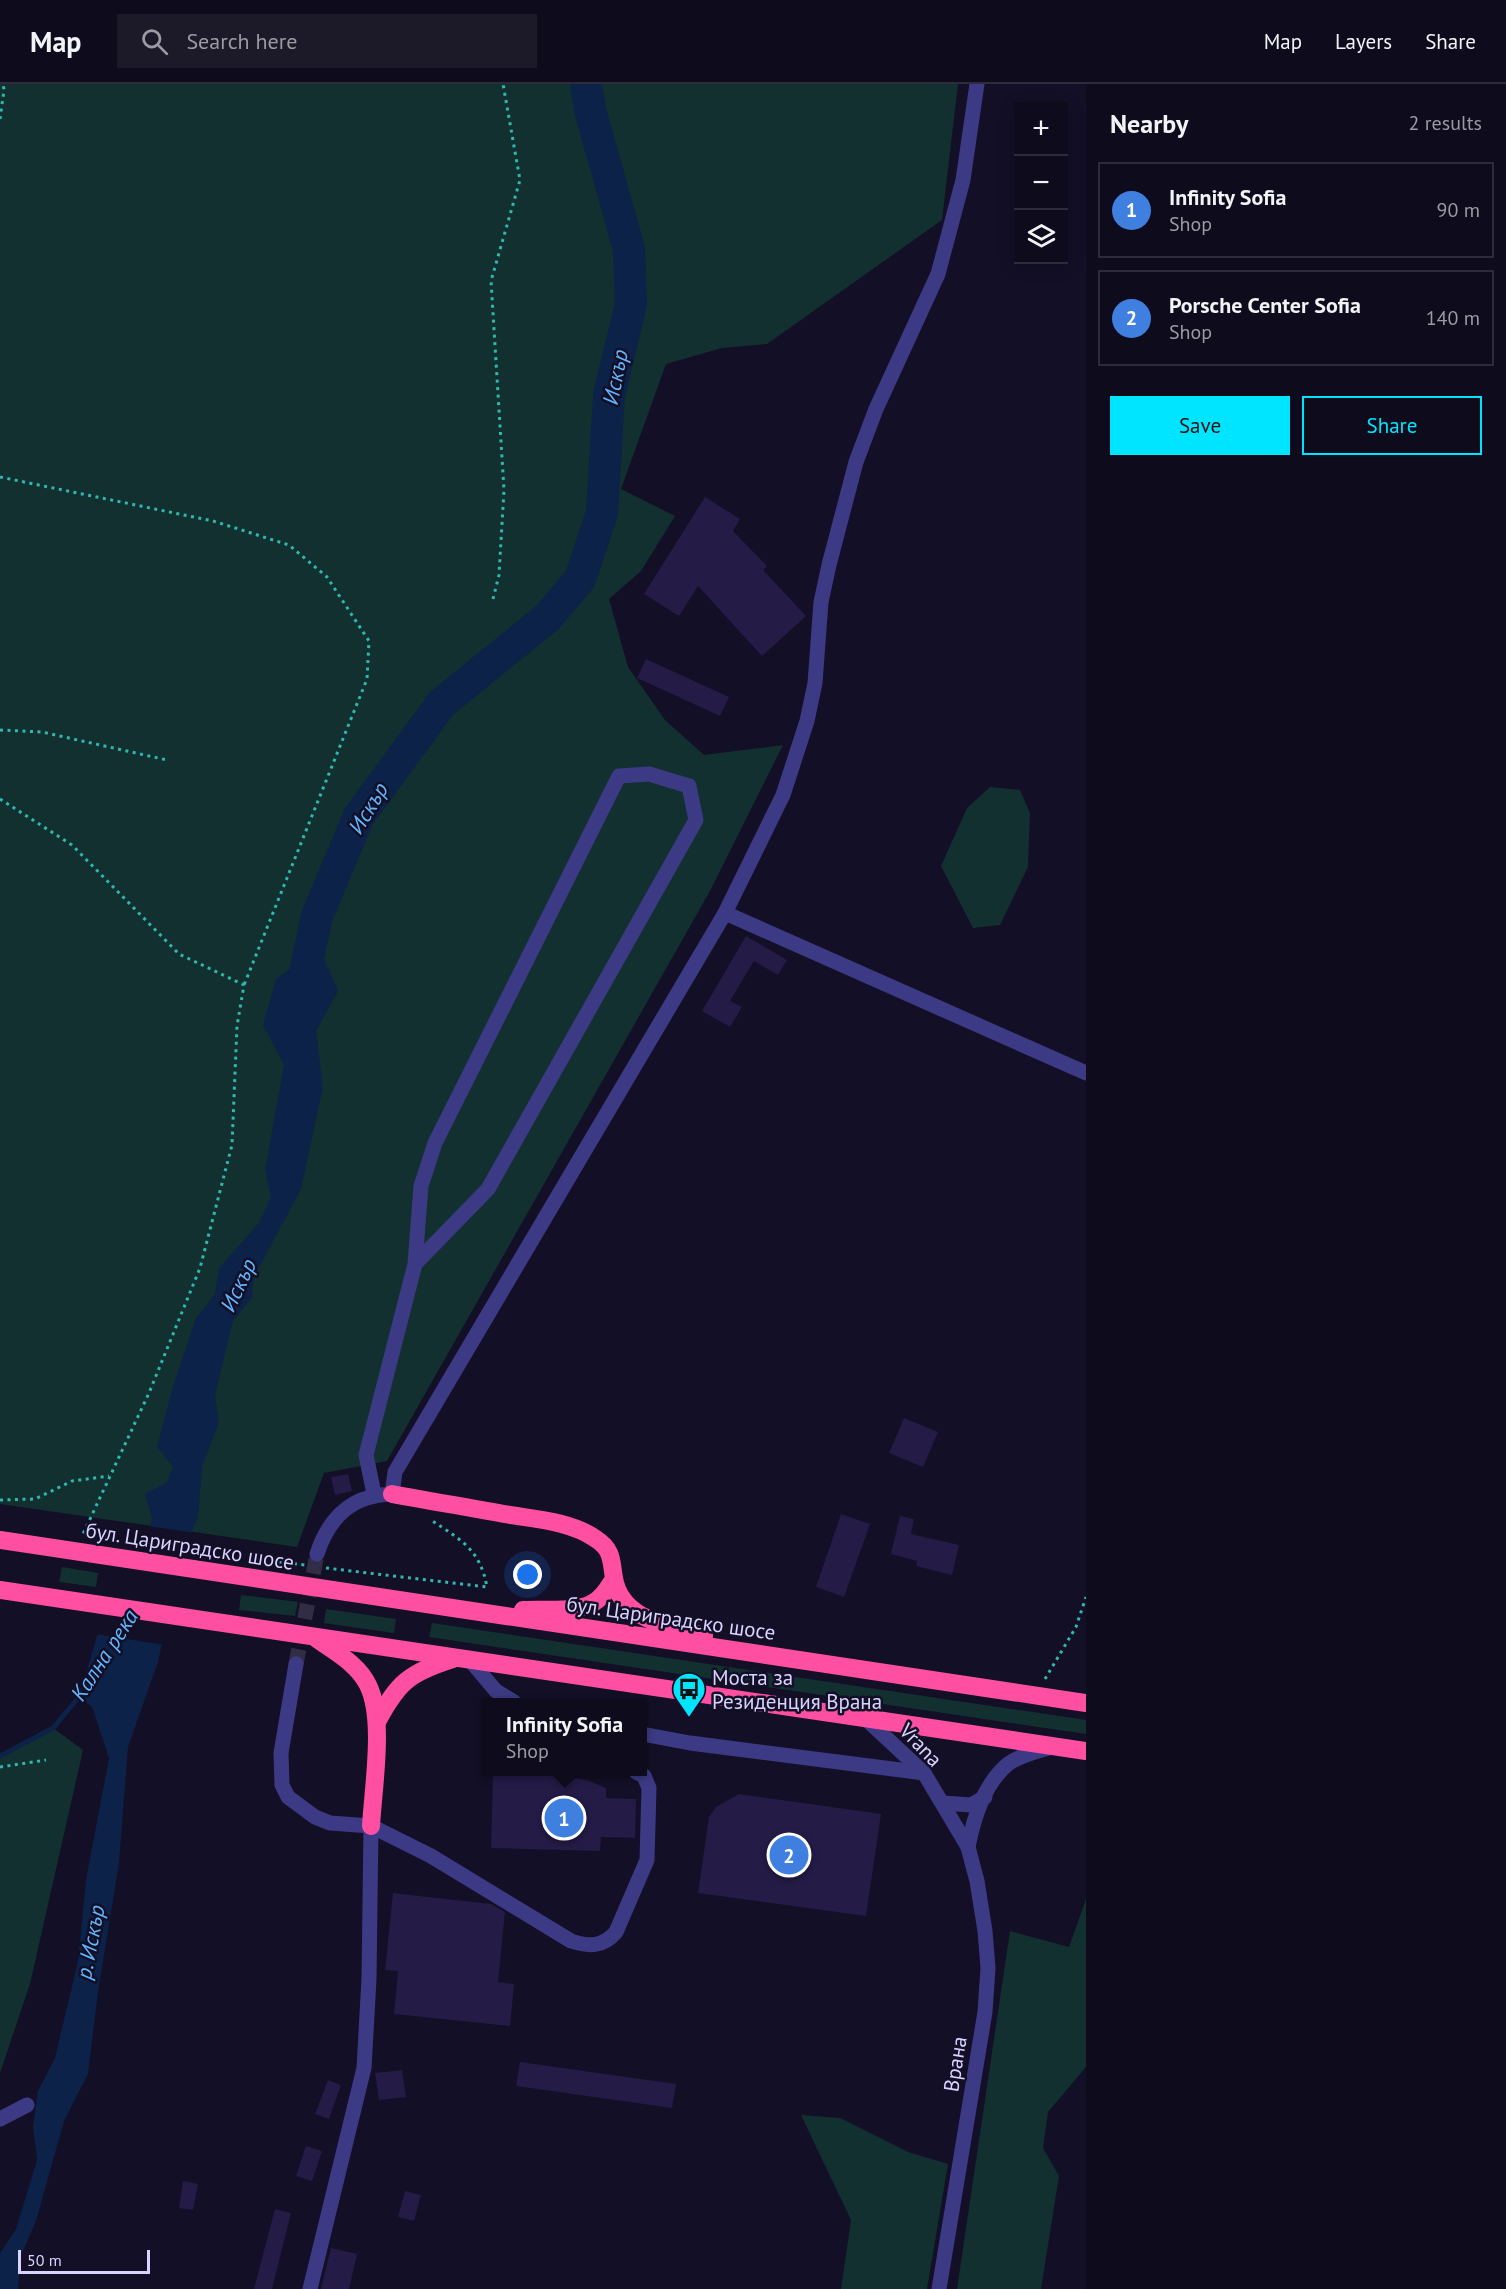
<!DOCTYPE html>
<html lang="en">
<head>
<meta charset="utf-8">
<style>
	body { margin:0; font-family:"PT Sans",sans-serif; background:#1c1929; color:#f1f3f6 }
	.controls { position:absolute; right:18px; top:18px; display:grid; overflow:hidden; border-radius:0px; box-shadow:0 3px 15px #0003 }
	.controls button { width:54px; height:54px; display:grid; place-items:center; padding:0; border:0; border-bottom:2px solid #2e2b3b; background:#0e0b1c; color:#f1f3f6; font:30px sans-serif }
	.scale { position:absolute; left:18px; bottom:15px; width:132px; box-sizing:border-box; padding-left:6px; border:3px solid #d9d4ff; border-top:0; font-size:16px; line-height:21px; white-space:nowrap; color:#d9d4ff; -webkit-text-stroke:4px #130f26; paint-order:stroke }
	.you { position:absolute; left:528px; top:1491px; width:21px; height:21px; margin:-15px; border:4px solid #fff; border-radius:50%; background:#1a73e8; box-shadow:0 0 0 9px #1a73e833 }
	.badge { display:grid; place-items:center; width:39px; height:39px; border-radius:50%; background:#00e5ff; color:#fff; font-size:20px; font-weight:700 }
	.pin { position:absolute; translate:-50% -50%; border:3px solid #fff; box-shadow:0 2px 6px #0006 }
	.popup { position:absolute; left:482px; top:1614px; width:165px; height:78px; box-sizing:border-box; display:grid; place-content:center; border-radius:0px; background:#0e0b1c; filter:drop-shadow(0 2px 4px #0005); font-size:20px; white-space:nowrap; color:#9b9ba3 }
	.popup b { font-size:22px; color:#f1f3f6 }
	.popup::after { content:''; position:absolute; left:50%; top:100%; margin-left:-12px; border:12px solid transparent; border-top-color:#0e0b1c }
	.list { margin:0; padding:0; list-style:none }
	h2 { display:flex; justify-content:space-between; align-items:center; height:78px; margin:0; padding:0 24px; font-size:26px }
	h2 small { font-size:20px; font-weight:400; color:#9b9ba3 }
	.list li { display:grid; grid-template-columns:39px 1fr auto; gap:18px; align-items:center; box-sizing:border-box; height:96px; margin:0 12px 12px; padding:0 12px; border:2px solid #2e2b3b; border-radius:0px }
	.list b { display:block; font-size:22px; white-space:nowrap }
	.list p { margin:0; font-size:20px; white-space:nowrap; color:#9b9ba3 }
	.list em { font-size:20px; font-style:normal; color:#9b9ba3 }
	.actions { display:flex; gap:12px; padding:18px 24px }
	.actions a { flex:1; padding:14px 0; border:2px solid #00e5ff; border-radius:0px; text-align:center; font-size:21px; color:#00e5ff }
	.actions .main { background:#00e5ff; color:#111 }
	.icon { flex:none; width:33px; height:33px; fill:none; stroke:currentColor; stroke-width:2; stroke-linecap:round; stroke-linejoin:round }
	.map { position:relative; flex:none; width:1086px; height:2205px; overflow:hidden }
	header { display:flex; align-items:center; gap:36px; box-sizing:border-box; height:84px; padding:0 30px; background:#0e0b1c; border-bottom:2px solid #2e2b3b }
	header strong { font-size:28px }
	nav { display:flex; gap:33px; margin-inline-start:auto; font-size:21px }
	.search { width:420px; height:54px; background:#1c1929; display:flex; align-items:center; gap:15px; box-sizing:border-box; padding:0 21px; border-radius:0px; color:#9b9ba3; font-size:22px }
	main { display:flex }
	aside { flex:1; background:#0e0b1c }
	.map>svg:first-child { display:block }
	.green { fill:#12302f }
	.water { fill:#0c2248 }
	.pier { fill:#130f26 }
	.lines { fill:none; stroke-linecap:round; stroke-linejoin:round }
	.stream { stroke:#0c2248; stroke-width:5 }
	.river { stroke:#0c2248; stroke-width:32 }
	.building { fill:#241b47 }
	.minor-tunnel { stroke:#312d47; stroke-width:15; stroke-dasharray:15 8; stroke-linecap:butt }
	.path { stroke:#2fb8b0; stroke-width:3; stroke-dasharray:3 4.5; stroke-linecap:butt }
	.minor { stroke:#3d3a85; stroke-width:15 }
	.highway { stroke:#ff4fa3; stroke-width:18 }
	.labels { text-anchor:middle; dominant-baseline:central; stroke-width:5; stroke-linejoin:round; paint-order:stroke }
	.street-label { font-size:21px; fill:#d9d4ff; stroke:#130f26 }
	.poi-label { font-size:21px; fill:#d9d4ff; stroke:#130f26; text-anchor:start }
	.water-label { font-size:22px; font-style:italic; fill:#62b6ff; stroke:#130f26 }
</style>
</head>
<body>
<header>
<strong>Map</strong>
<div class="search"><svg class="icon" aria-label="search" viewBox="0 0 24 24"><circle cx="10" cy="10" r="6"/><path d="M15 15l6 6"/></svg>Search here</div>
<nav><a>Map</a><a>Layers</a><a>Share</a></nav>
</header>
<main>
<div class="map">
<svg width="1086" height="2205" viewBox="0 0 1086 2205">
	<rect width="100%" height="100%" fill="#130f26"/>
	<!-- green -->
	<g class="green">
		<polygon points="0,0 958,0 942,136 767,260 722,264 666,280 621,405 675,432 641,487 609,515 628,583 665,636 704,671 783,661 710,807 387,1377 324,1389 297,1463 0,1420"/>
		<polygon points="990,703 1020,706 1030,729 1028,783 1000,841 973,844 941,782 967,724"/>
		<polygon points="62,1483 98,1489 96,1503 59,1498"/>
		<polygon points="241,1511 298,1518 295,1532 239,1526"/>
		<polygon points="326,1525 396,1535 394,1549 324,1539"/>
		<polygon points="432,1539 1086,1636 1086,1650 429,1553"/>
		<polygon points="53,1644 83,1666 30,1900 0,1989 0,1672"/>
		<polygon points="1086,1815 1086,1983 1048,2028 1043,2064 1059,2092 1041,2205 957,2205 1010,1847 1069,1863"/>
		<polygon points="801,2031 840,2034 908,2068 948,2080 927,2205 841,2205 851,2136"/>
	</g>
	<!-- water -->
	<polygon class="water" points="313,850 338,907 316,947 323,1003 301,1105 254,1193 252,1213 233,1237 215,1311 219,1339 202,1382 198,1434 181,1470 158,1578 128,1663 119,1779 98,1908 88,1990 64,2037 36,2137 21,2171 18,2205 0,2205 0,2169 16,2145 37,2076 33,2042 38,2007 55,1974 78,1877 86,1796 109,1674 92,1623 79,1613 97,1552 139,1493 152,1434 145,1410 167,1398 173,1383 157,1363 172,1306 196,1234 215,1210 219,1184 259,1139 271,1113 265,1086 284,981 263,941 276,895 297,880"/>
	<!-- pier -->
	<polygon class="pier" points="147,1442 195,1449 183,1471 165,1561 95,1550 136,1492"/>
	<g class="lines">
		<!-- stream -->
		<polyline class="stream" points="0,1672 53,1644 83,1608"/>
		<!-- river -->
		<polyline class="river" points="304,893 317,832 359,732 442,619 548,533 580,495 602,429 609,311 631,220 629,165 590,26 586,0"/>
	</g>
	<!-- building -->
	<g class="building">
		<polygon points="705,413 740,435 733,447 767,482 763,486 806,532 762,572 698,502 679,532 644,510"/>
		<polygon points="646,575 729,613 720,632 637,594"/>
		<polygon points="746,852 787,876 778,891 754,877 730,917 742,923 730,943 702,927"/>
		<polygon points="904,1334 938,1348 923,1383 889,1369"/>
		<polygon points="348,1390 352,1407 335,1411 331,1393"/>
		<polygon points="841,1430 870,1440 844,1513 816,1503"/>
		<polygon points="900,1432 914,1435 911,1450 959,1461 952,1491 916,1482 917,1477 891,1470"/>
		<polygon points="493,1690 559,1692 587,1696 606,1704 606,1714 636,1715 635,1754 601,1753 600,1767 491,1764"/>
		<polygon points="739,1710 881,1730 866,1832 698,1809 709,1733 716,1723"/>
		<polygon points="393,1809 491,1820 505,1828 498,1898 514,1900 510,1942 394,1930 398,1887 385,1886"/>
		<polygon points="520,1978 676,2000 672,2024 516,2002"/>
		<polygon points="402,1986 406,2013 379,2016 375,1989"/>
		<polygon points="328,1996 341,2001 329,2035 315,2030"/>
		<polygon points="306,2062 322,2067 312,2097 296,2092"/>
		<polygon points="183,2097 198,2100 193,2126 179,2124"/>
		<polygon points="405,2107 421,2111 414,2137 398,2133"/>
		<polygon points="275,2125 291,2129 272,2205 254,2205"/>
		<polygon points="331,2164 357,2170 349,2205 321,2205"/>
	</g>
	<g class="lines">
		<!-- minor-tunnel -->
		<polyline class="minor-tunnel" points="296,1580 317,1470"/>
		<!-- path -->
		<g class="path">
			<polyline points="0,35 4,6 3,0"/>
			<polyline points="0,393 213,437 289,461 327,493 369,557 367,595 244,901"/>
			<polyline points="493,515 499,491 504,406 491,197 520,96 503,0"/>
			<polyline points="0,646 42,648 167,676"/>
			<polyline points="0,715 72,761 179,870 244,901 237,942 232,1061 200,1184 149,1309 83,1450"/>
			<polyline points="0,1416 35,1415 72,1397 109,1392"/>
			<polyline points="279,1478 305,1481"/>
			<path d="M326 1484 487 1503C480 1465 461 1456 431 1436"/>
			<polyline points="1045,1595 1076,1543 1086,1513"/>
			<polyline points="0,1683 46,1676"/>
		</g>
		<!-- minor -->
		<g class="minor">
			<polyline points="725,829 1086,989"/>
			<polyline points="374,1410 366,1371 415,1180 421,1102 435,1059 619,692 649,690 689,702 696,736 488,1105 415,1180"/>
			<path d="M317 1470C329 1433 352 1411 392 1410L395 1388 725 829 783 711 807 637 815 599 821 518 829 481 856 378 876 325 938 190 963 96 977 0"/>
			<polyline points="469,1575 496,1607 514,1618"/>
			<path d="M296 1580 281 1669 282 1701 288 1713 315 1733 330 1739 371 1742 431 1772 571 1857C589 1863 603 1863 616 1848L647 1776 649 1704 644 1692 636 1688"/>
			<polyline points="866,1635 924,1689 968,1763 977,1797 985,1847 988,1884 985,1928 939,2205"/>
			<polyline points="642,1650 690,1659 924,1689"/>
			<polyline points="943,1719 971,1721 985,1713"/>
			<path d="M968 1763C974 1733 984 1700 1008 1680 1020 1671 1038 1667 1052 1663"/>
			<polyline points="0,2035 27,2021"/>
			<polyline points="310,2205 364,1984 369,1895 371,1742"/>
		</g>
		<!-- highway -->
		<g class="highway">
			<path d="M392 1410C429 1417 467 1423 504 1430 534 1435 571 1437 596 1455 613 1466 611 1477 614 1494 621 1537 671 1542 704 1552"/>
			<polyline points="0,1456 1086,1619"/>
			<polyline points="0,1506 1086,1667"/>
			<path d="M523 1526C542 1525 575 1528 591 1520 602 1515 608 1504 614 1495"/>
			<path d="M317 1555C335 1568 358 1580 368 1601 385 1635 373 1704 371 1742"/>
			<path d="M377 1638C398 1598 409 1589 453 1575"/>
		</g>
	</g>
	<!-- icons -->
	<defs>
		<g id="bus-pin" transform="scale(1.725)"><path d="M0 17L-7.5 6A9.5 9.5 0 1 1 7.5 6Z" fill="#00e5ff" stroke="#130f26"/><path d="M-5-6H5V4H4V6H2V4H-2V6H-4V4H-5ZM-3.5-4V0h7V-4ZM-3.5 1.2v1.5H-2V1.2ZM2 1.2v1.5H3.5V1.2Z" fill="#111"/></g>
	</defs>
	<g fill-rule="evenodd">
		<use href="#bus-pin" x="689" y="1605"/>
	</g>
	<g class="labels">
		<!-- street labels -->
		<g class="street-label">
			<text transform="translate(190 1462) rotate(9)">бул. Цариградско шосе</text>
			<text transform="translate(671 1534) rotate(8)">бул. Цариградско шосе</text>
			<text transform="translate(921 1661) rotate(46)">Vrana</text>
			<text transform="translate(955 1980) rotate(-81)">Врана</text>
		</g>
		<!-- poi labels -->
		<g class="poi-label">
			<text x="712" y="1593">Моста за<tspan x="712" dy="24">Резиденция Врана</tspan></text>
		</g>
		<!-- water labels -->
		<g class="water-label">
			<text transform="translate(615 293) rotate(-79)">Искър</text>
			<text transform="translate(368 724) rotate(-59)">Искър</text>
			<text transform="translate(238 1201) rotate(-65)">Искър</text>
			<text transform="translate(104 1571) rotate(-57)">Кална река</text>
			<text transform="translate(90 1858) rotate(-79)">р. Искър</text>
		</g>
	</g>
</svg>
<div class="controls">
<button>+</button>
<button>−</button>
<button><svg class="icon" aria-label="layers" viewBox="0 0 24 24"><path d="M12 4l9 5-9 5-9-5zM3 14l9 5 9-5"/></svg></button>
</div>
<div class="scale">50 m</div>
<div class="you"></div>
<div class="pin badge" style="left:564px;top:1734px;background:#3f7fe0">1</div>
<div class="popup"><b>Infinity Sofia</b>Shop</div>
<div class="pin badge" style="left:789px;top:1771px;background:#3f7fe0">2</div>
</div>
<aside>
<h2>Nearby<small>2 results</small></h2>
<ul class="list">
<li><span class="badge" style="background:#3f7fe0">1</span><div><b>Infinity Sofia</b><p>Shop</p></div><em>90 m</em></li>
<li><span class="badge" style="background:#3f7fe0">2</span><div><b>Porsche Center Sofia</b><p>Shop</p></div><em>140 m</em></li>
</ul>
<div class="actions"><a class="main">Save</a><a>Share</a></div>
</aside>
</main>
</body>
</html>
